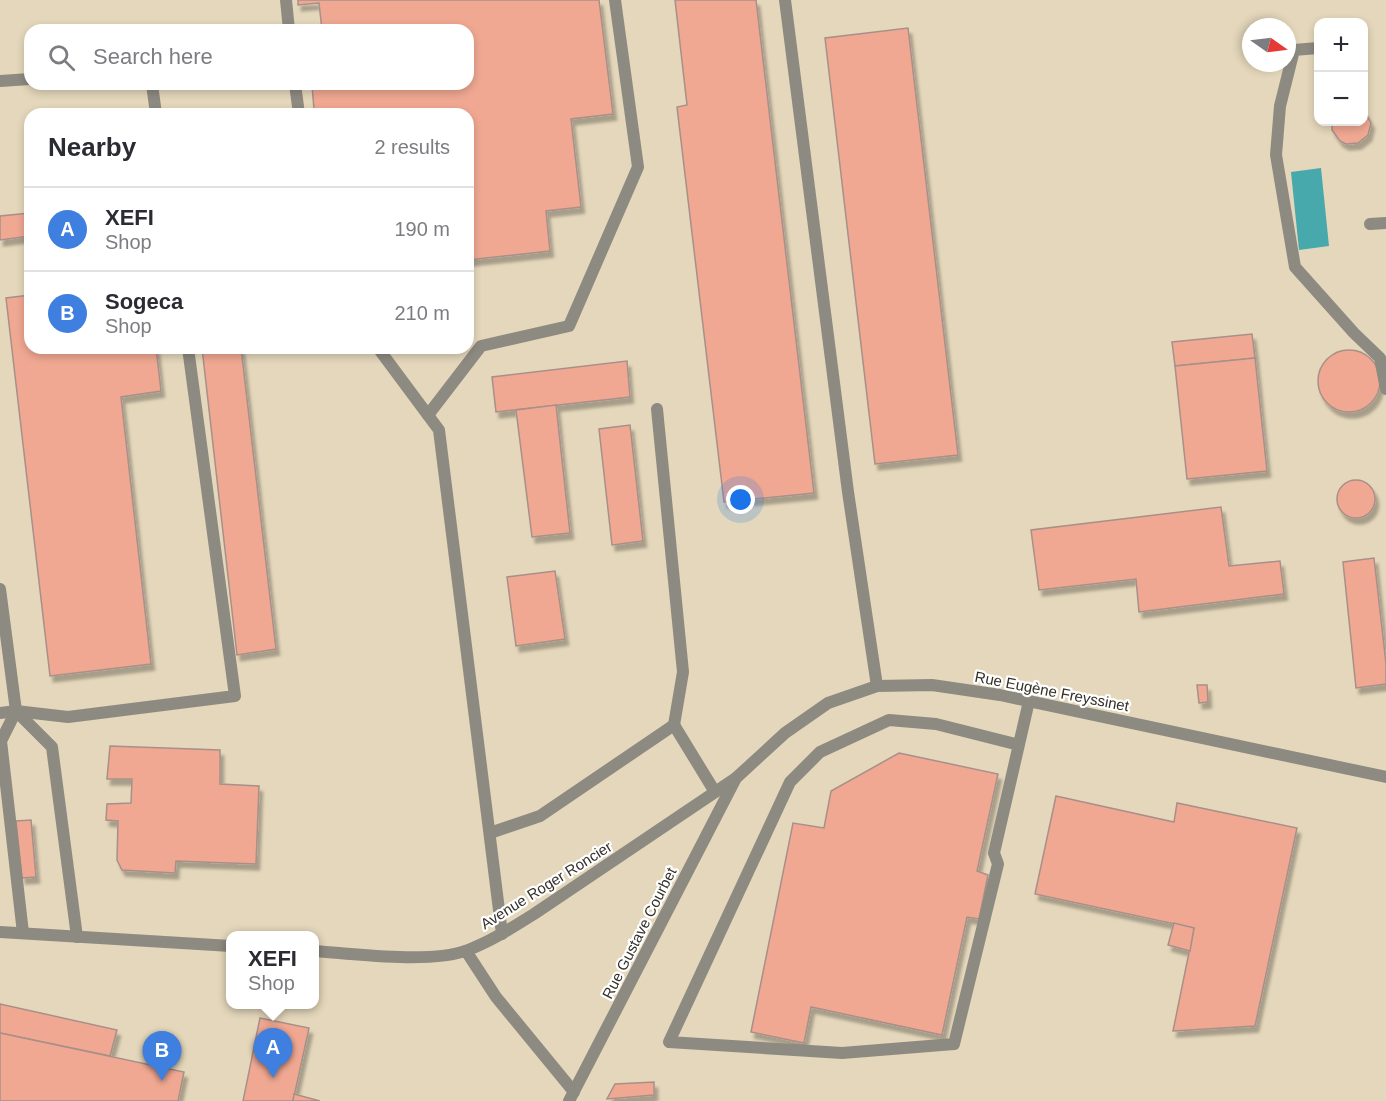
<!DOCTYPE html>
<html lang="en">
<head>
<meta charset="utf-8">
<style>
	body { margin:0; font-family:Arial,sans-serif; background:#f7f7f7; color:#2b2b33 }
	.controls { position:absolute; right:18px; top:18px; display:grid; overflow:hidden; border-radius:12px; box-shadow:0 3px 9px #0003 }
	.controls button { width:54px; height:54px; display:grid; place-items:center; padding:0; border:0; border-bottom:2px solid #e1e1e2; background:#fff; color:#2b2b33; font:30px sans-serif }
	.compass { position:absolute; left:1242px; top:18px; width:54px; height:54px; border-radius:50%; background:#fff; box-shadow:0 3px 9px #0003; rotate:104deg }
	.you { position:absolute; left:741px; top:500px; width:21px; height:21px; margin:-15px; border:4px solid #fff; border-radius:50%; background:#1a73e8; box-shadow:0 0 0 9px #1a73e833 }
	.badge { display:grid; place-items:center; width:39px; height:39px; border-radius:50%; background:#d93025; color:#fff; font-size:20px; font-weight:700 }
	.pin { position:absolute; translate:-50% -50px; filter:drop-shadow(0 2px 3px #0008) }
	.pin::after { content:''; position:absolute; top:32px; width:21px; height:18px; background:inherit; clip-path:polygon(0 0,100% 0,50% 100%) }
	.popup { position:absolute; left:226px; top:931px; width:93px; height:78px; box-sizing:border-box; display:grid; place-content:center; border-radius:12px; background:#fff; filter:drop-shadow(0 2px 4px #0005); font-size:20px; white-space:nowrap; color:#7c7c81 }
	.popup b { font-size:22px; color:#2b2b33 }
	.popup::after { content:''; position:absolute; left:50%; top:100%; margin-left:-12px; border:12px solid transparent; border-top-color:#fff }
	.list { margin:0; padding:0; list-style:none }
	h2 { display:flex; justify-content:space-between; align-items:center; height:78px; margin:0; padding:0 24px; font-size:26px }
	h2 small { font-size:20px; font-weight:400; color:#7c7c81 }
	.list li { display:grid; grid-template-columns:39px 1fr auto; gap:18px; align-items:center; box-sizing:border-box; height:84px; padding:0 24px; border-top:2px solid #e1e1e2 }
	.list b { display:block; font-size:22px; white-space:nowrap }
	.list p { margin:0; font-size:20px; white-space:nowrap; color:#7c7c81 }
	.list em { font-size:20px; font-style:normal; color:#7c7c81 }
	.icon { flex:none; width:33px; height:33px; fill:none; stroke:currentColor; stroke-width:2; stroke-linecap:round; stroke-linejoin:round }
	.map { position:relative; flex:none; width:1386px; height:1101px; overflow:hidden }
	.search { position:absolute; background:#fff; box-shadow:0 3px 9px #0003; left:24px; top:24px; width:450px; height:66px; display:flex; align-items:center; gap:15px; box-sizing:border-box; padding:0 21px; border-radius:18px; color:#7c7c81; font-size:22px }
	.panel { position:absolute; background:#fff; box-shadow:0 3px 9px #0003; left:24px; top:108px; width:450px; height:246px; border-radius:18px }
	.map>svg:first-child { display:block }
	.built { fill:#e4d7bb; fill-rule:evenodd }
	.water { fill:#47a9ac }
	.building { fill:#f0a892; stroke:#a89089; stroke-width:1.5; filter:url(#shadow) }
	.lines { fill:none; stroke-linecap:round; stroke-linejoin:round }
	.service { stroke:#8d8a81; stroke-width:12 }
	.minor { stroke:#8d8a81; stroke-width:12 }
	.tertiary { stroke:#8d8a81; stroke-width:12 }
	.labels { text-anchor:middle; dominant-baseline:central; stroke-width:4.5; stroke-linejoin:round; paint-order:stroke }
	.street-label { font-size:15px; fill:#343028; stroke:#fff }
</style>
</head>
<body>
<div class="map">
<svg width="1386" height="1101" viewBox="0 0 1386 1101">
	<defs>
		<filter id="shadow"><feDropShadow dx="3.5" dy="6" stdDeviation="1.5" flood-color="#0004"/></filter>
	</defs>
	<rect width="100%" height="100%" fill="#ece2cd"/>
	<!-- built -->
	<path class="built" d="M0 0H1386V1101H0ZM1318 22H1364V122H1318ZM1251 27H1287V63H1251ZM30 30H468V84H30ZM30 114H468V348H30ZM231 936H315V1004H231Z"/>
	<!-- water -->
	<polygon class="water" points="1321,168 1329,246 1299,250 1291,172"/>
	<!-- building -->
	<g class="building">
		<polygon points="298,0 599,0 613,114 571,119 581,207 546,211 550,251 468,260 468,114 311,114 310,109 314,109 312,86 325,84 468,84 468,30 322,30 319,3 298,5"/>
		<polygon points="675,0 756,0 814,493 724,502 677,107 687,105"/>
		<polygon points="908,28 958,455 875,464 825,38"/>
		<polygon points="1364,110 1371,123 1368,135 1358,143 1346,144 1340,141 1332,130 1332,122 1364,122"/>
		<polygon points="30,213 30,236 0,240 0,216"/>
		<polygon points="30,295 30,348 156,348 161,391 121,397 151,664 50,676 6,298"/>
		<polygon points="1252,334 1255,358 1175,366 1172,342"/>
		<polygon points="202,348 241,348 276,649 237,655"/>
		<circle cx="1349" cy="381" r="31"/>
		<polygon points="1255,358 1267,471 1187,479 1175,366"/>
		<polygon points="627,361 630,397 496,412 492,377"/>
		<polygon points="556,405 570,533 532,537 516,410"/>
		<polygon points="630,425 643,541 612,545 599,429"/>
		<circle cx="1356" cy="499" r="19"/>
		<polygon points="1221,507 1229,566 1280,561 1284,594 1139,612 1136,579 1039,590 1031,530"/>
		<polygon points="1374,558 1386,664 1386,684 1356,688 1343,562"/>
		<polygon points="555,571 565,639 516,646 507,577"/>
		<polygon points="1197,685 1207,685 1208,702 1199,703"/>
		<polygon points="110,746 220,750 220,784 259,786 256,864 176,861 175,873 122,870 117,860 118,821 106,820 107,804 131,803 132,779 107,779"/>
		<polygon points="899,753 998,774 977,871 988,875 979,919 967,917 942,1035 811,1007 804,1043 751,1032 793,823 824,828 831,791"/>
		<polygon points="1056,796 1174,822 1177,803 1297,828 1255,1026 1173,1031 1194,928 1035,894"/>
		<polygon points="31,820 36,877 22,878 16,821"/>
		<polygon points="1174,923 1194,928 1190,951 1168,945"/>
		<polygon points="0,1004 117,1030 110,1056 0,1033"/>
		<polygon points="260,1018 309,1028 293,1101 243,1101"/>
		<polygon points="0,1033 184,1072 178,1101 0,1101"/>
		<polygon points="654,1082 654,1095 607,1099 615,1084"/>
		<polygon points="294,1094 320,1101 293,1101"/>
	</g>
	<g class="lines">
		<!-- service -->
		<g class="service">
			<polyline points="286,0 289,30"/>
			<polyline points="785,0 848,492 877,686"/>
			<polyline points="1318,48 1294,50 1280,106 1276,155 1295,267 1354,333 1380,358 1386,389"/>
			<polyline points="0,81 30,79"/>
			<polyline points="152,84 156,114"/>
			<polyline points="295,84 299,114"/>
			<polyline points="1370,224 1386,223"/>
			<polyline points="378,348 439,430 502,934"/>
			<polyline points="657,409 683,672 674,725"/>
			<polyline points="428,415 481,346 569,326 638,167 615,0"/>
			<polyline points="0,589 16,711 1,741 23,933"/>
			<polyline points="16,711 52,747 77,937"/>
			<polyline points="0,713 16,711 68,717 235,696 188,348"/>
			<polyline points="1019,745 936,724 889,720 820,752 790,782 669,1042 842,1053 954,1044 998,864 994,853 1029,701"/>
			<polyline points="490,833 540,816 674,725 715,792"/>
		</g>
		<!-- minor -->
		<g class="minor">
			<polyline points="466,951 496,997 574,1092"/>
			<polyline points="569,1101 736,778"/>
		</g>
		<!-- tertiary -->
		<g class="tertiary">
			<polyline points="0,932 231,946"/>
			<path d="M315 951C355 954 432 964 468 950 492 941 513 927 534 914L736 778 785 733 828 703 877 686 932 685 1000 695 1386 777"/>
		</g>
	</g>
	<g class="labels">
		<!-- street labels -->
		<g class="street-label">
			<text transform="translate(1052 691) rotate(11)">Rue Eugène Freyssinet</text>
			<text transform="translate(546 885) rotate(-32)">Avenue Roger Roncier</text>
			<text transform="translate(639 933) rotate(-63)">Rue Gustave Courbet</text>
		</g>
	</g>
</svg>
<div class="controls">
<button>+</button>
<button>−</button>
</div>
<svg class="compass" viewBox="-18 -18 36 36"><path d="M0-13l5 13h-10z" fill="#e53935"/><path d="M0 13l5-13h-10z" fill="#7c7c81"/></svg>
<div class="you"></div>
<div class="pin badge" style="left:273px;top:1078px;background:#3f7fe0">A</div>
<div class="popup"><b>XEFI</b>Shop</div>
<div class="pin badge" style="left:162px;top:1081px;background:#3f7fe0">B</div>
<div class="search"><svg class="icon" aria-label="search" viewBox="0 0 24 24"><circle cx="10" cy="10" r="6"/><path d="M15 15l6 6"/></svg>Search here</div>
<section class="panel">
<h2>Nearby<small>2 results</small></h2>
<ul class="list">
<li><span class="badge" style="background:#3f7fe0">A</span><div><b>XEFI</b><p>Shop</p></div><em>190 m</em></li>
<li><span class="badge" style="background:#3f7fe0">B</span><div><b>Sogeca</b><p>Shop</p></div><em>210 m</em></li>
</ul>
</section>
</div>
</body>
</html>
